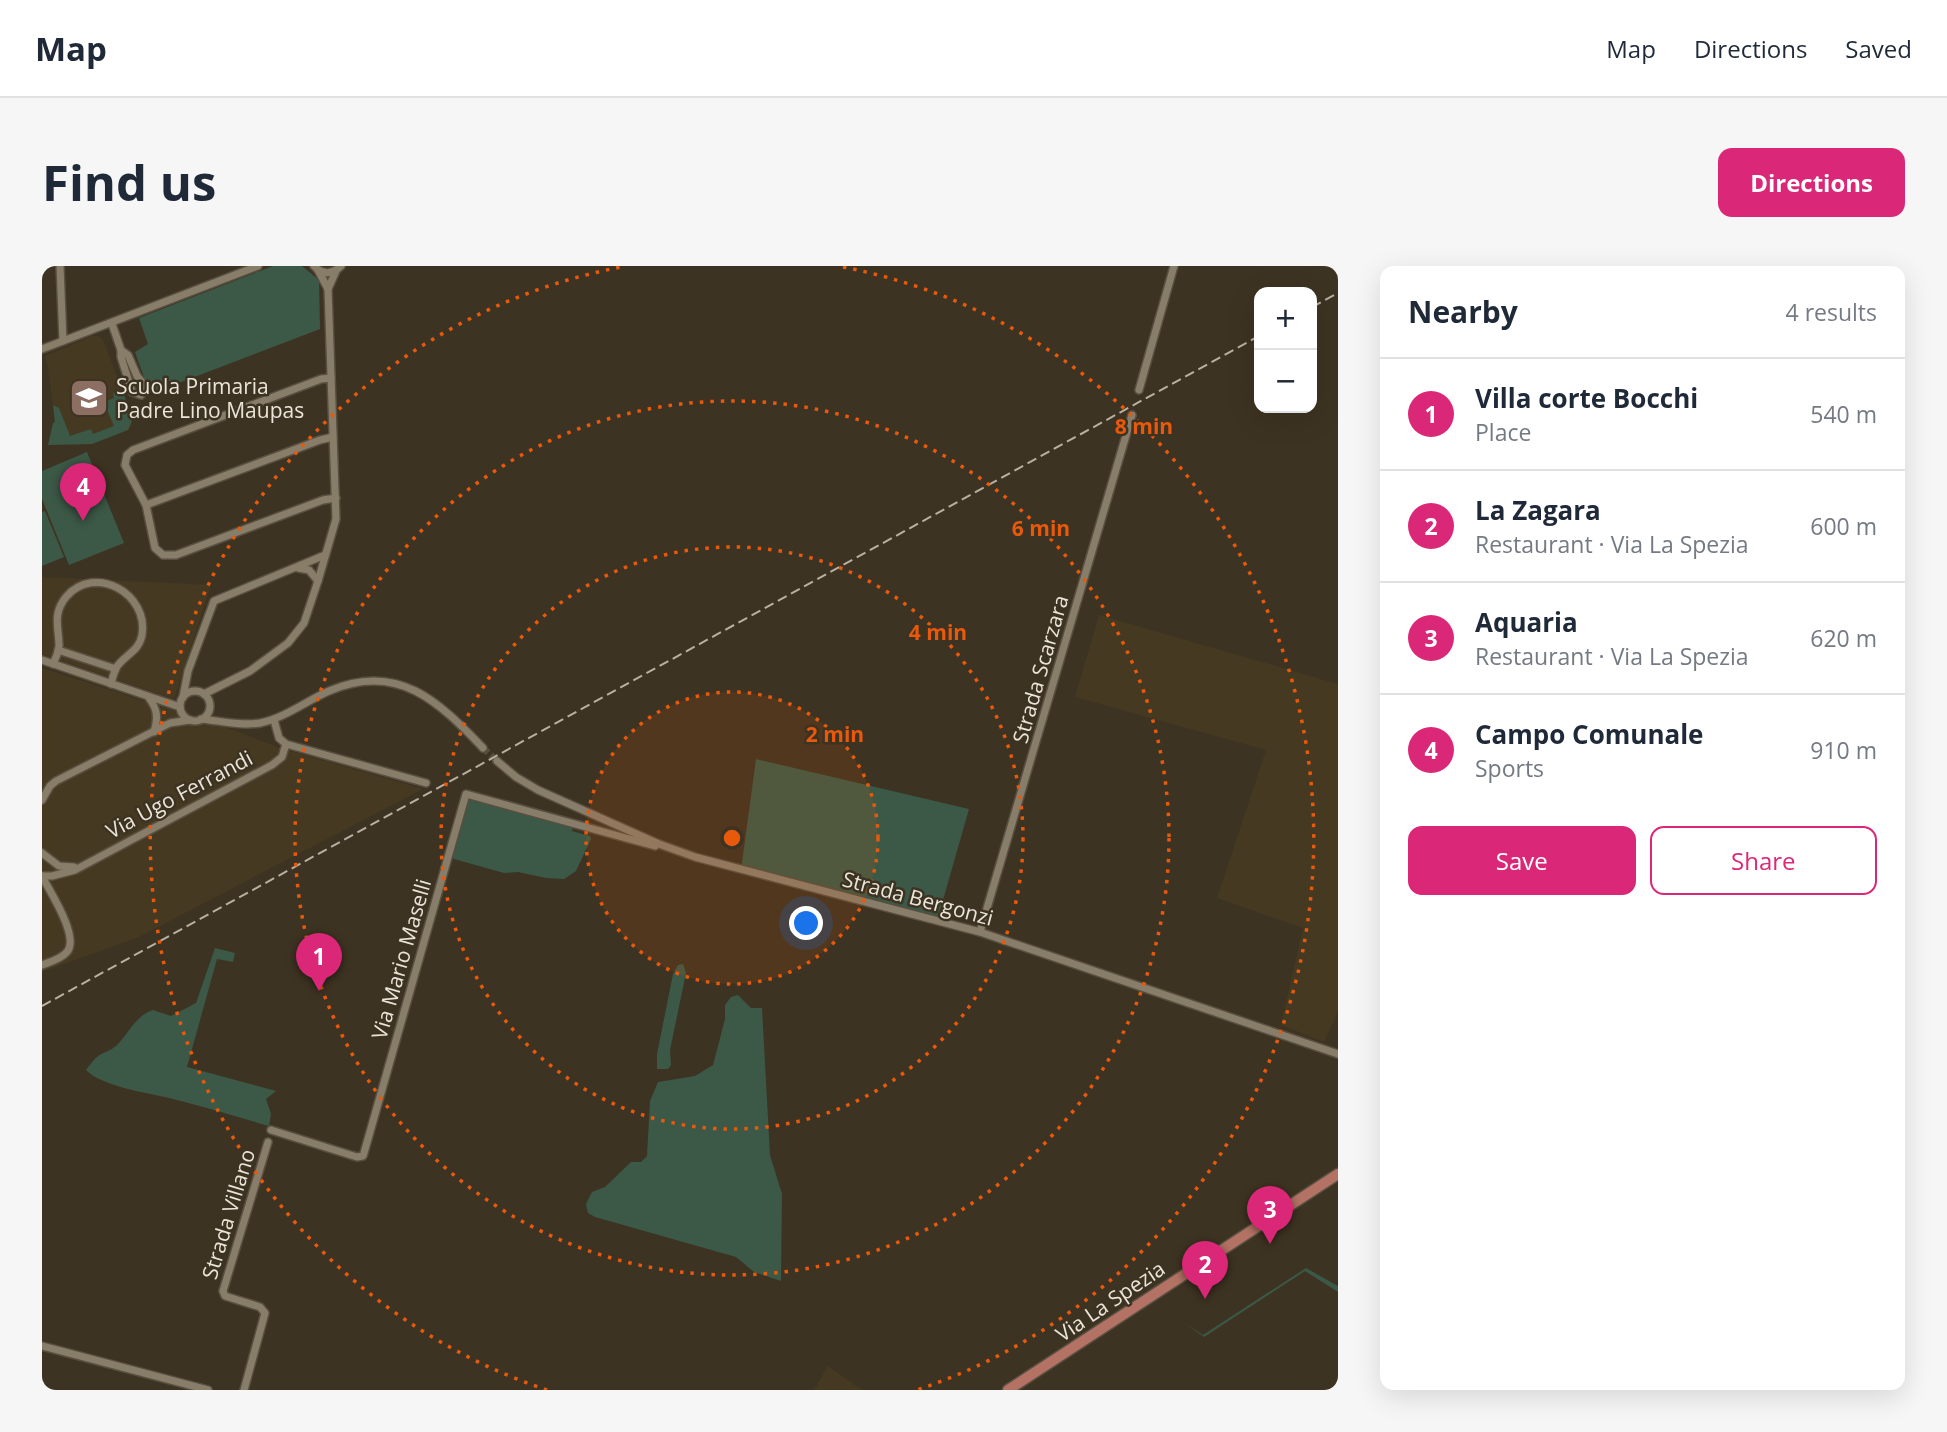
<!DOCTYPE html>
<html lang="en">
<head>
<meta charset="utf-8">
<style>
	body { margin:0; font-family:"Open Sans",sans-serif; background:#f6f6f7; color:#1f2937 }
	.controls { position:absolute; right:21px; top:21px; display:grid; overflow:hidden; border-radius:14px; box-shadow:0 7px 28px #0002 }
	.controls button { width:63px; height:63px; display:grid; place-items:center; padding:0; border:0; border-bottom:2px solid #e0e1e3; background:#fff; color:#1f2937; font:35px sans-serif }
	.you { position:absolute; left:765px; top:658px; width:24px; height:24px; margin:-18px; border:5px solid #fff; border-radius:50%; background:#1a73e8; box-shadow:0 0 0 10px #1a73e833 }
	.badge { display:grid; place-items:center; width:46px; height:46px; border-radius:50%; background:#db2777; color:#fff; font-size:23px; font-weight:700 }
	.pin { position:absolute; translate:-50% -58px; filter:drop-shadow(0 2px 4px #0008) }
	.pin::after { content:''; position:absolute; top:37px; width:24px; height:21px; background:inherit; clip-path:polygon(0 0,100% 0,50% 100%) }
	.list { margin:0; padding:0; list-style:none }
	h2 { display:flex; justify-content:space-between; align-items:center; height:91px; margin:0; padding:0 28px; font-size:30px }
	h2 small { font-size:23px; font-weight:400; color:#747a83 }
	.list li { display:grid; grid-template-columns:46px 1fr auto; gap:21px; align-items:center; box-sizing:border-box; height:112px; padding:0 28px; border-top:2px solid #e0e1e3 }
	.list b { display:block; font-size:26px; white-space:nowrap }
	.list p { margin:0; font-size:23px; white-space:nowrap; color:#747a83 }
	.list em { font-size:23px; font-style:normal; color:#747a83 }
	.actions { display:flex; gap:14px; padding:21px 28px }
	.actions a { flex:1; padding:16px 0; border:2px solid #db2777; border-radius:14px; text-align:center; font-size:24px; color:#db2777 }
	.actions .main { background:#db2777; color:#fff }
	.map { position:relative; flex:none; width:1296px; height:1124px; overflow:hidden; border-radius:14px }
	header { display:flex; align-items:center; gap:42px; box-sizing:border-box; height:98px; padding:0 35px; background:#fff; border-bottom:2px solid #e0e1e3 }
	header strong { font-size:33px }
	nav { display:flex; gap:38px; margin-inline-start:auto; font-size:24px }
	.intro { display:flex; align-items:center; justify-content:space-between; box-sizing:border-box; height:168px; padding:0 42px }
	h1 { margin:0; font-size:49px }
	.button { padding:18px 32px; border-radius:14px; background:#db2777; color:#fff; font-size:24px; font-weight:700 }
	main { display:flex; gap:42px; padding:0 42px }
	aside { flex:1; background:#fff; border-radius:14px; box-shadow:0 7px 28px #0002 }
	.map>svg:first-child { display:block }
	.built { fill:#463921 }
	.green { fill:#3c5846 }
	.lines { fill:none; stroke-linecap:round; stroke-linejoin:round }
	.minor-tunnel { stroke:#574e3d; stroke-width:7; stroke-dasharray:7 3.5; stroke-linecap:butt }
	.minor-casing { stroke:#584f40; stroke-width:10 }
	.major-casing { stroke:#584f40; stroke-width:13 }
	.minor { stroke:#887d69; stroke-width:7 }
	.major { stroke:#b37264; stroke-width:10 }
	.rail { stroke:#b8b0a3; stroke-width:2; stroke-dasharray:10 5; stroke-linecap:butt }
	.ring { fill:none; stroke:#e8590c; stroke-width:3.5; stroke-dasharray:3.5 7 }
	.labels { text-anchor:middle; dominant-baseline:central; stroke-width:5; stroke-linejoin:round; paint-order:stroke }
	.poi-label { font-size:21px; fill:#ebe4d9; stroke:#3d3322; text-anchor:start }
	.street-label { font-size:21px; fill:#ebe4d9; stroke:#3d3322 }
	.centre { fill:#e8590c; stroke:#3d3322; stroke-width:3.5 }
	.ring-label { font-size:21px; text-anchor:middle; font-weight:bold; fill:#e8590c; stroke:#3d3322; stroke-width:5; stroke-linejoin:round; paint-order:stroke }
</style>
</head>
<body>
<header>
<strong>Map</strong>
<nav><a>Map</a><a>Directions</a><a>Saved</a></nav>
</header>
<div class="intro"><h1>Find us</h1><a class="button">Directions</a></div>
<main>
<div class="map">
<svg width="1296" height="1124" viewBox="0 0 1296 1124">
	<rect width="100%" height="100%" fill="#3d3322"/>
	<!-- built -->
	<g class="built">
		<polygon points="50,70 56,70 61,74 91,152 89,160 86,164 50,178 6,179 11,157 13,156 6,101 3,90"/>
		<polygon points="0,311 169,319 132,433 0,388"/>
		<polygon points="1057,349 1296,418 1296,746 1282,776 1239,759 1261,662 1175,632 1224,484 1033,431"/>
		<polygon points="0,402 189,463 238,482 381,523 97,671 0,706"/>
		<polygon points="786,1100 820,1124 772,1124"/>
	</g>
	<!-- green -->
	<g class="green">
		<polygon points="231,0 260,0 277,14 278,63 108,128 93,86 106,78 97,52"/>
		<polygon points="80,124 91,152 86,164 50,178 6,179 11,157 13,156 11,139 17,142 28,170 49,163 51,168 72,160 65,144 56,147 53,135 55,133 58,138 72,132 71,127"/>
		<polygon points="45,186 82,277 27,299 0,233 0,205"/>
		<polygon points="3,245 22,291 0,300 0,246"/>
		<polygon points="714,493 927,543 895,655 699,604"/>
		<polygon points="425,531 531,561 530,565 548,570 549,573 534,605 522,613 504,612 476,606 462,607 412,593 408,589"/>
		<path d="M173 682 193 687 191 696 175 693 145 801 234 825 224 833 229 848 227 860C195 851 164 841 131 833 108 827 60 821 44 804 47 800 51 794 55 791 61 786 69 785 75 779 87 767 93 750 111 744L129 750 154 737Z"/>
		<polygon points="641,698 644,707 628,784 629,799 626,803 615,803 615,788 631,708 636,699"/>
		<polygon points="696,729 709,742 720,742 728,889 740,928 739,1015 712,1006 694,991 553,951 546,947 544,938 550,926 563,921 589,896 599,896 605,890 608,835 616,816 653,810 671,799 683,753 683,739 689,731"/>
		<polygon points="1264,1002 1296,1020 1296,1026 1263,1005 1162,1071 1144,1058 1161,1069"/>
	</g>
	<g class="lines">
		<!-- minor-tunnel -->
		<polyline class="minor-tunnel" points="441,482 455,495"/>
		<!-- minor casing -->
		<g class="minor-casing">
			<g id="minor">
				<polyline points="18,0 21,75"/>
				<path d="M272 0C280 9 290 9 299 0"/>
				<polyline points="276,4 286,23 294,5"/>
				<polyline points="70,58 79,84 79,91 90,126 99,129 103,120 95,110 86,89 79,84"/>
				<polyline points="0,83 216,0"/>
				<polyline points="289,112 279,113 91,184 85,189 83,199 104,239 113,282 121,289 134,289 281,234 294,232"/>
				<polyline points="1097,124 1132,0"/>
				<polyline points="104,239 278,174 291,171"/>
				<polyline points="256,302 267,304 276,315"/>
				<polyline points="16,384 74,403"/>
				<polyline points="0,394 138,441"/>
				<path d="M11 398C14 391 18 384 17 377 16 359 11 347 24 331 53 297 107 328 100 369 97 386 82 389 74 402 72 407 70 413 69 418"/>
				<circle cx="153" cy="440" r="15"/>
				<polyline points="162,428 208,405 246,377 262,357 276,315 294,253 286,23"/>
				<polyline points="141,431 146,405 172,335 283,289"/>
				<path d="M107 432C116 444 116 452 112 466"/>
				<path d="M159 453C179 455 199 460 218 457 243 452 264 435 287 425 356 395 397 436 441 482"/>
				<polyline points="232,454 237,472 244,478 384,517"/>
				<polyline points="455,495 474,511 496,524 617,578 653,591 938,666 1296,788"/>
				<polyline points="0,534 8,520 14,515 128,457 148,454"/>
				<polyline points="0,587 17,600 32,601"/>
				<polyline points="0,610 10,610 33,604 230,499 240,491 244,478"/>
				<path d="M0 610C8 626 38 671 25 686 19 693 8 696 0 699"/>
				<polyline points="938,666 1090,149"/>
				<polyline points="229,864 315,891 321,890 322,887 424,528 613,580"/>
				<polyline points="0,1080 166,1124"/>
				<polyline points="202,1124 223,1047 218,1041 183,1030 181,1025 226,876"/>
			</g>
		</g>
		<!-- major casing -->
		<g class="major-casing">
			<polyline id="major" points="966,1124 1296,908"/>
		</g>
		<!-- minor -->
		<use href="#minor" class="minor"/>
		<!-- major -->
		<use href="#major" class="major"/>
		<!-- rail -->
		<g class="rail">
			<polyline points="1270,41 1296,27"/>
			<polyline points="0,740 1217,70"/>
		</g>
	</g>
	<!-- distance rings -->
	<circle cx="690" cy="572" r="146" fill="#e8590c" fill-opacity=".12"/>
	<g class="ring">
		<circle cx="690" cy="572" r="146"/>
		<circle cx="690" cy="572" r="291"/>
		<circle cx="690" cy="572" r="437"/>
		<path d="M505 1124A582 582 0 0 1 579 1M801 1A582 582 0 0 1 875 1124"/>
	</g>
	<!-- icons -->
	<defs>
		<g id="school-square" transform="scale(2.0125)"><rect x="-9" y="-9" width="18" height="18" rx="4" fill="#8d6e63" stroke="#3d3322"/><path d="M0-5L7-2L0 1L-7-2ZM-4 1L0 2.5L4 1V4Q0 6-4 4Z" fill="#fff"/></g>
	</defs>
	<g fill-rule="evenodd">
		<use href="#school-square" x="47" y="132"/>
	</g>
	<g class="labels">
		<!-- poi labels -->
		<g class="poi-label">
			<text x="74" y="120">Scuola Primaria<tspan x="74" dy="24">Padre Lino Maupas</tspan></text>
		</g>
		<!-- street labels -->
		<g class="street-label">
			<text transform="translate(998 403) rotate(-74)">Strada Scarzara</text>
			<text transform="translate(137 528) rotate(-28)">Via Ugo Ferrandi</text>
			<text transform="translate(876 632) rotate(15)">Strada Bergonzi</text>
			<text transform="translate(359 693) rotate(-74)">Via Mario Maselli</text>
			<text transform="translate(186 948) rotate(-73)">Strada Villano</text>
			<text transform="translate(1068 1035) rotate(-34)">Via La Spezia</text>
		</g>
	</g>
	<circle cx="690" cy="572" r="10" class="centre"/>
	<g class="ring-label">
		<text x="1102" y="168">8 min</text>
		<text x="999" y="270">6 min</text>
		<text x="896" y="374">4 min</text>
		<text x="793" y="476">2 min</text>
	</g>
</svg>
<div class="controls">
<button>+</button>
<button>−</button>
</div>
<div class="you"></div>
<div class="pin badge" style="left:277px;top:725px">1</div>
<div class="pin badge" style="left:1163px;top:1033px">2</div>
<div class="pin badge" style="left:1228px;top:978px">3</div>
<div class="pin badge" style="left:41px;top:255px">4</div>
</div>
<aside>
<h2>Nearby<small>4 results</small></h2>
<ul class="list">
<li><span class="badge">1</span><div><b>Villa corte Bocchi</b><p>Place</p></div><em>540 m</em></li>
<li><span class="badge">2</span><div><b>La Zagara</b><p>Restaurant · Via La Spezia</p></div><em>600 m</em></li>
<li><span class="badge">3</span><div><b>Aquaria</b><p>Restaurant · Via La Spezia</p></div><em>620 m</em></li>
<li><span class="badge">4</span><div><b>Campo Comunale</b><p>Sports</p></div><em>910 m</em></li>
</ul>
<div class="actions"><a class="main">Save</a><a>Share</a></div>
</aside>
</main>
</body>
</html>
